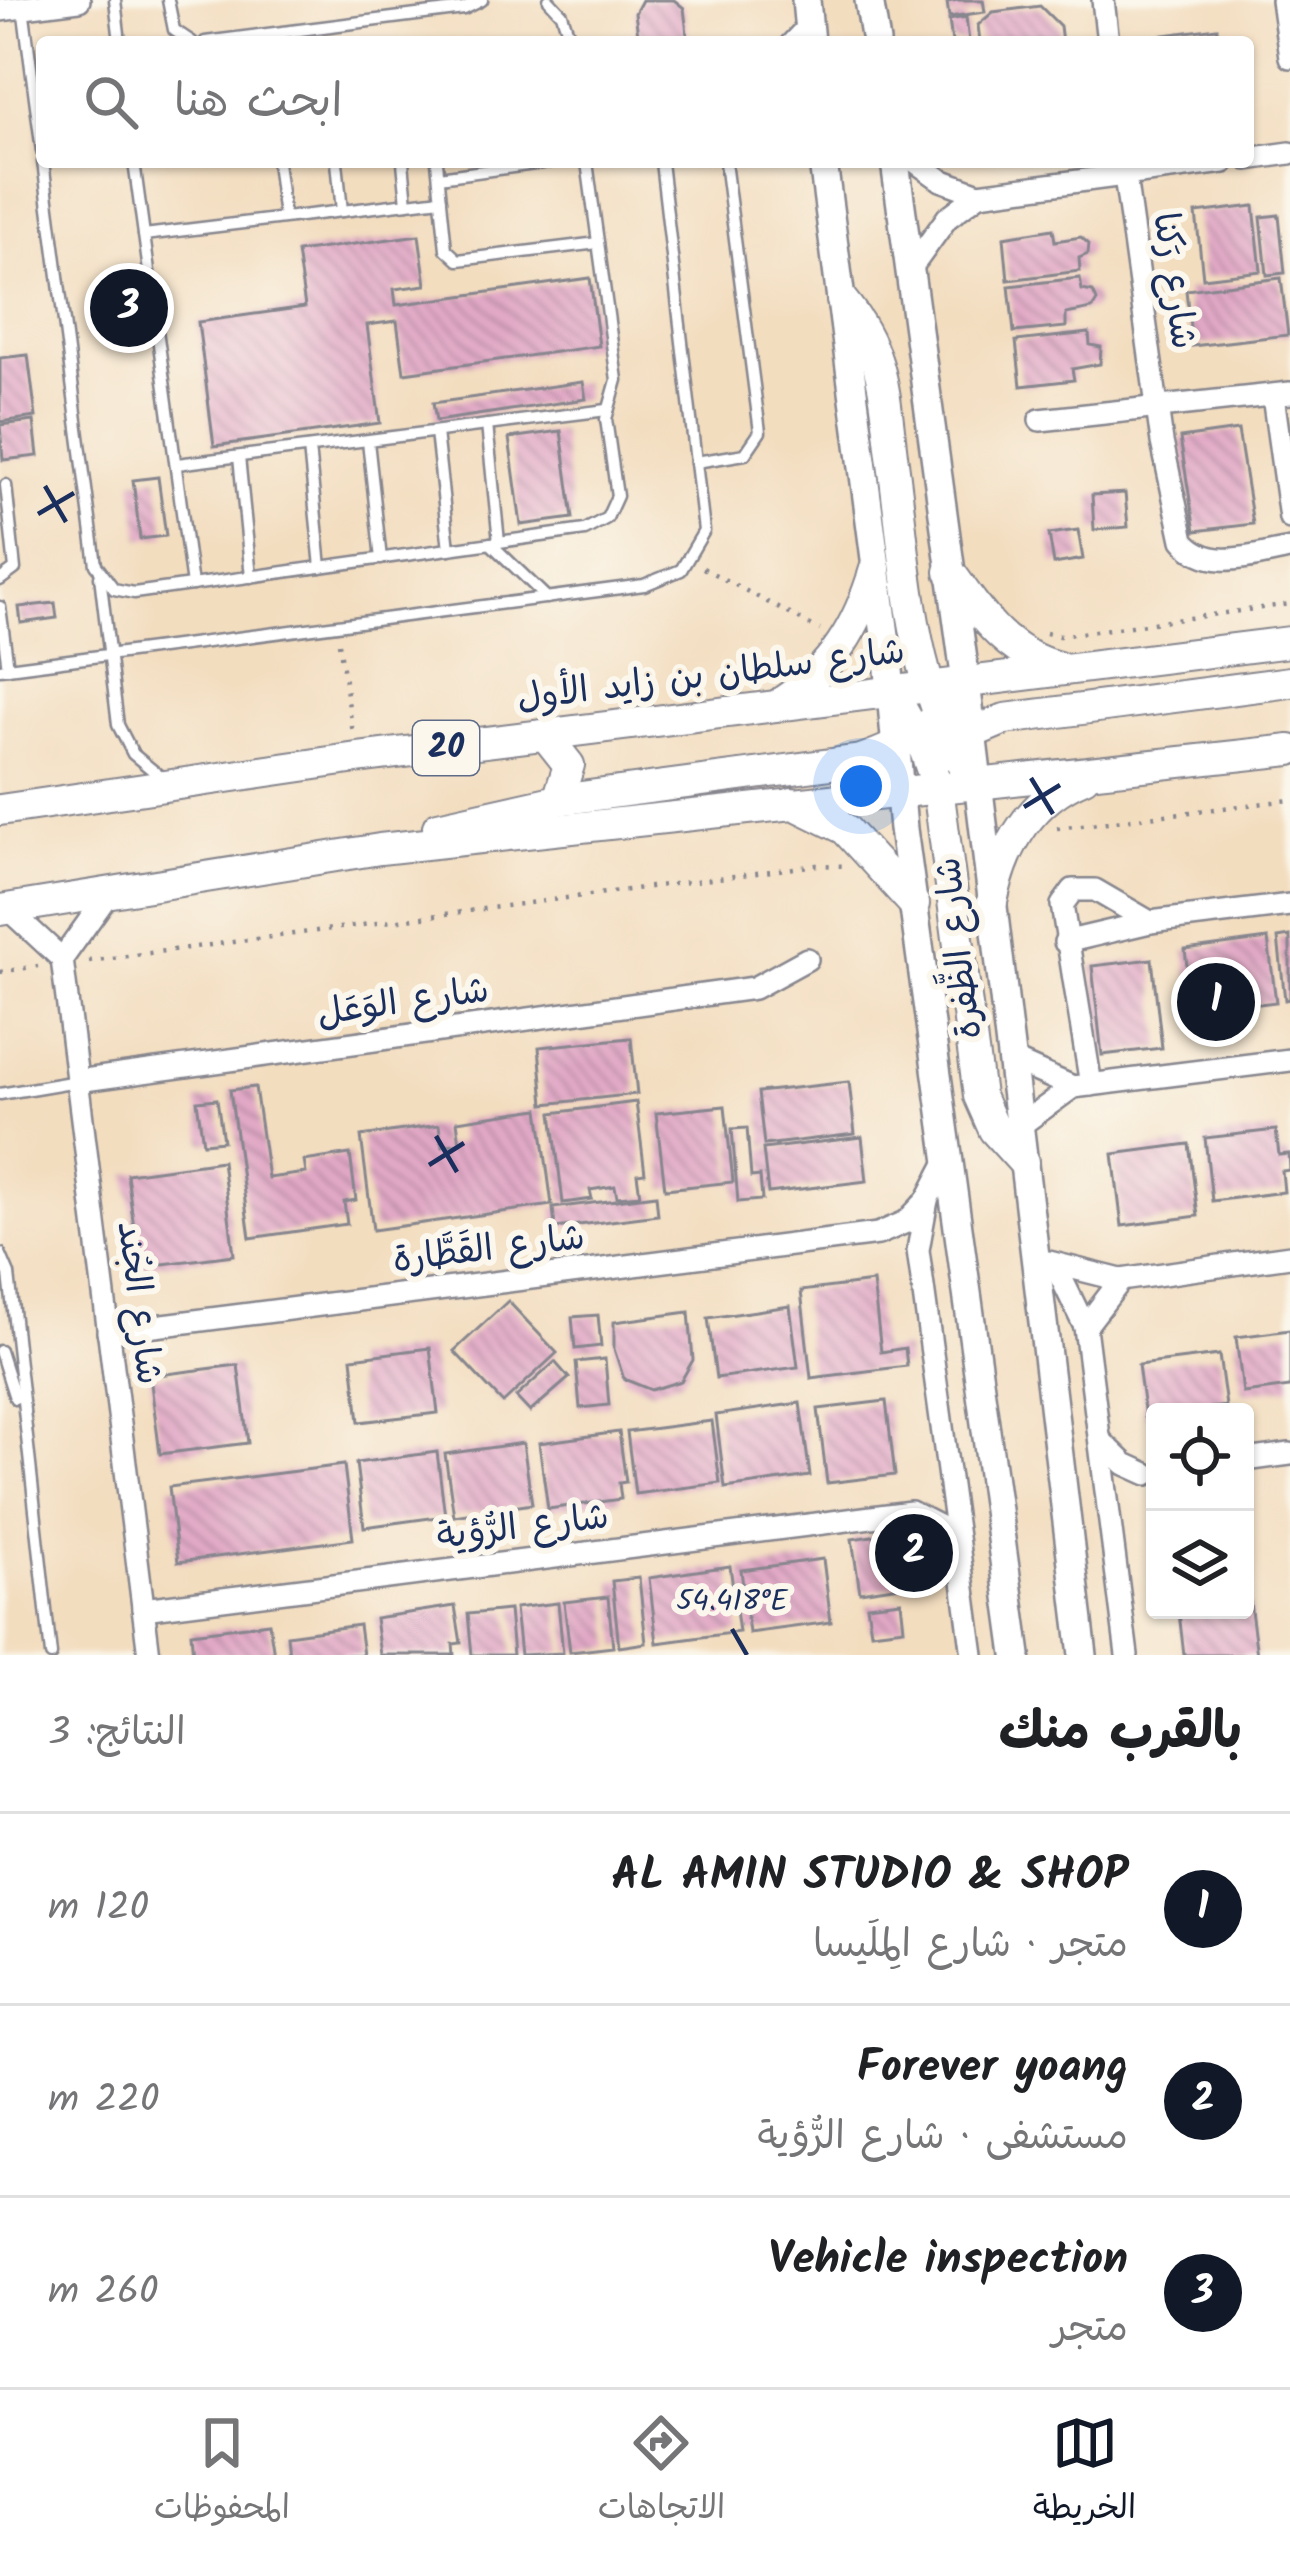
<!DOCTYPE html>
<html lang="ar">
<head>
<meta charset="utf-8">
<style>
	body { margin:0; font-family:Kalam,"Playpen Sans Arabic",sans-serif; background:#f6f6f6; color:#202124; direction:rtl }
	.controls { position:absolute; right:36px; bottom:36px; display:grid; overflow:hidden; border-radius:12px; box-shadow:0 3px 9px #0004 }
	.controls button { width:108px; height:108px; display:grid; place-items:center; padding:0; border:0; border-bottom:3px solid #e0e0e0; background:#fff; color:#202124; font:60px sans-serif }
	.you { position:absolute; left:861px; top:786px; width:42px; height:42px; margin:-30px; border:9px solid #fff; border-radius:50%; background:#1a73e8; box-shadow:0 0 0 18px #1a73e833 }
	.badge { display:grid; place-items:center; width:78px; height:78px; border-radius:50%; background:#111827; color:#fff; font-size:39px; font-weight:700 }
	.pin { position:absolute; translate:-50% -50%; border:6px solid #fff; box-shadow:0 3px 12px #0006 }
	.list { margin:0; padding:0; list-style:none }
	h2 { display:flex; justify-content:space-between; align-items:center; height:156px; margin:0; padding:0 48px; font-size:51px }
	h2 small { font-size:39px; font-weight:400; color:#757577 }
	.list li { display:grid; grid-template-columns:78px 1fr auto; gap:36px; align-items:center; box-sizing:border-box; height:192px; padding:0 48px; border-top:3px solid #e0e0e0 }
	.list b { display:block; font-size:45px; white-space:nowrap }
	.list p { margin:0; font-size:39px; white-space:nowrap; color:#757577 }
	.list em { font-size:39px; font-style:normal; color:#757577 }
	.icon { flex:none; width:66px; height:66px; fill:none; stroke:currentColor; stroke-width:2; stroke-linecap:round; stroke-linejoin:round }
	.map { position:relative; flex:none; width:1290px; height:1655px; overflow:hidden; direction:ltr }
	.search { position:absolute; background:#fff; box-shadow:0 3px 9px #0004; left:36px; right:36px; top:36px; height:132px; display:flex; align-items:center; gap:30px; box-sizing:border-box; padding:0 42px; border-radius:12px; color:#757577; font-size:45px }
	.sheet { height:732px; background:#fff }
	nav { display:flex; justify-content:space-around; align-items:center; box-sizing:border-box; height:168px; border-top:3px solid #e0e0e0; background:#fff; font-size:33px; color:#757577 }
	nav a { display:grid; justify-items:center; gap:6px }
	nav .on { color:#111827 }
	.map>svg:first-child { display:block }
	.building { fill:url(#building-back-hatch) }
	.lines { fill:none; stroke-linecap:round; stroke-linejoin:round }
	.lane-casing { stroke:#87868e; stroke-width:15 }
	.street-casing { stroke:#87868e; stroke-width:26 }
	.secondary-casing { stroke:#87868e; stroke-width:32 }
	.primary-casing { stroke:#87868e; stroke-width:34 }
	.path { stroke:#87868e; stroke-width:4.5; stroke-dasharray:3 9; stroke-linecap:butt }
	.lane { stroke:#fff; stroke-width:10 }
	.street { stroke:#fff; stroke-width:21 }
	.secondary { stroke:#fff; stroke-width:27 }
	.primary { stroke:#fff; stroke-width:30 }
	.ticks { fill:none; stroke:#1b2f5e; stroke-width:4.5 }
	.labels { text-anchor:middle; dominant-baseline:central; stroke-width:12; stroke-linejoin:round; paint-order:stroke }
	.shield { fill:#fbf7ec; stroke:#5e6b89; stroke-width:3 }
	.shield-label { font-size:33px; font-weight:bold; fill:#1b2f5e }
	.street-label { font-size:36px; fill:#1b2f5e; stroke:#fbf7ec }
	.ticks-label { font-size:30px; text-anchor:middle; fill:#1b2f5e; stroke:#fbf7ec; stroke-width:12; stroke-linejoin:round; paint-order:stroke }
</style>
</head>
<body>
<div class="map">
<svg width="1290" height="1655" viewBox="0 0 1290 1655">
	<defs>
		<pattern id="building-back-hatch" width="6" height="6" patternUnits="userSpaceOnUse" patternTransform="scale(3)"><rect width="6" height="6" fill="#e2a9c6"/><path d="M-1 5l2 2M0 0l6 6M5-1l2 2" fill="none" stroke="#b68aa4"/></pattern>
	</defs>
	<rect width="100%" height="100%" fill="#fbf7ec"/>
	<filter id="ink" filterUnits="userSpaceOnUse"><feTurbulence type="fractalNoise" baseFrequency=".00833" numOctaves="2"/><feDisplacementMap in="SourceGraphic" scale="24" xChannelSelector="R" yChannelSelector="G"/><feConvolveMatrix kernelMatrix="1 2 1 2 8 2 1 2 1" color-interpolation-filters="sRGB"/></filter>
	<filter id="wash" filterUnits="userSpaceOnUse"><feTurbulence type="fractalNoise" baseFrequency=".004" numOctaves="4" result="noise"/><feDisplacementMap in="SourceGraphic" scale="48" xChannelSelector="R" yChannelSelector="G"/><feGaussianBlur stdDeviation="2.7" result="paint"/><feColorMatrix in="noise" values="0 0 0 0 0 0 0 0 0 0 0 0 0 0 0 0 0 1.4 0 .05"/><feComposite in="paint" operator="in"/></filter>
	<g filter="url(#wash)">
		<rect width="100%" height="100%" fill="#f3ddbf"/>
		<g id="blocks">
			<!-- building -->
			<g class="building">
				<polygon points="642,0 674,0 684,8 688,42 639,42 635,13"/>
				<polygon points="958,0 983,0 985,12 949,17 947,2"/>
				<polygon points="1040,6 1060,26 1062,42 980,42 978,25 993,12"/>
				<polygon points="966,17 969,42 952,42 949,20"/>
				<polygon points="1217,28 1218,42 1150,42 1149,37"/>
				<polygon points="1254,206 1261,271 1203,278 1196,213"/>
				<polygon points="1279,215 1285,273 1267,275 1261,217"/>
				<polygon points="1053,229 1055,241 1081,237 1089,244 1088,254 1079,258 1080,271 1008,280 1004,237"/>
				<polygon points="419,235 426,285 394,289 396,305 590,278 599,346 404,373 397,321 367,325 380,423 214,446 198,322 305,307 297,252"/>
				<polygon points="1080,278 1082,290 1093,292 1097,301 1092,309 1066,314 1066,327 1014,332 1009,286"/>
				<polygon points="1281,278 1288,335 1192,346 1186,290"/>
				<polygon points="1089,333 1090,345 1101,347 1100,364 1072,369 1074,380 1021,386 1016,341"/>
				<polygon points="28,355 36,417 0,422 0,358"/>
				<polygon points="583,382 586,399 436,421 433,403"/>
				<polygon points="34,421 38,456 3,460 0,425"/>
				<polygon points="1238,430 1253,524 1195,531 1180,438"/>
				<polygon points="561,431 573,518 521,525 509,438"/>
				<polygon points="158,477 166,536 140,539 133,480"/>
				<polygon points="1125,493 1128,527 1094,530 1092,495"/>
				<polygon points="1078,530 1083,559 1054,564 1049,534"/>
				<polygon points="55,603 57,618 21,623 19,607"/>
				<polygon points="1290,936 1290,999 1285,1000 1278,938"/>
				<polygon points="1268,939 1276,1002 1193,1012 1185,950"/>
				<polygon points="1152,959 1162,1048 1102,1055 1092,966"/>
				<polygon points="631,1038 637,1094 544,1104 539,1047"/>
				<polygon points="849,1082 855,1134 764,1145 758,1092"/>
				<polygon points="255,1087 268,1178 306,1173 304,1161 350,1154 356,1200 344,1202 347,1224 250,1238 230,1090"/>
				<polygon points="217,1099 223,1141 203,1143 197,1101"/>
				<polygon points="636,1102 645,1173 637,1174 640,1195 617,1197 615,1186 590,1190 592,1199 563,1203 552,1113"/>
				<polygon points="725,1106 733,1182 665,1189 656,1113"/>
				<polygon points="539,1109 552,1205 373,1230 361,1136 439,1125 442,1146 460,1143 457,1121"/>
				<polygon points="747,1128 751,1177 760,1176 762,1200 738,1202 732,1129"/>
				<polygon points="1276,1130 1279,1155 1289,1154 1290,1170 1282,1171 1284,1192 1212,1201 1205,1138"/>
				<polygon points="862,1137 867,1181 768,1193 763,1149"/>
				<polygon points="1189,1144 1198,1216 1122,1226 1113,1154"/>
				<polygon points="222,1161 234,1255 139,1267 127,1174"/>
				<polygon points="656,1195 658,1215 555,1228 553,1208"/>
				<polygon points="873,1282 881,1352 905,1348 907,1366 811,1378 801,1291"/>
				<polygon points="508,1301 557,1353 503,1403 454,1351"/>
				<polygon points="790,1306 798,1367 716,1378 708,1318"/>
				<polygon points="689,1312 693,1360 681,1381 651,1390 624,1379 614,1349 614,1322"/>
				<polygon points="598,1315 601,1346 575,1349 572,1317"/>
				<polygon points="1290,1330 1290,1387 1243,1393 1236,1337"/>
				<polygon points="430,1348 438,1413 359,1422 352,1358"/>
				<polygon points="1219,1355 1226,1406 1145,1417 1138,1365"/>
				<polygon points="605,1359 609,1405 580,1408 576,1362"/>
				<polygon points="555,1362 569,1378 530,1412 516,1397"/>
				<polygon points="238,1365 248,1443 160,1454 150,1376"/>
				<polygon points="886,1401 895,1475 827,1483 818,1409"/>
				<polygon points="800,1403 810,1476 725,1488 716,1415"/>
				<polygon points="712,1421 720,1483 635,1494 627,1432"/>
				<polygon points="619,1432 626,1482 619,1483 621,1499 548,1509 539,1443"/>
				<polygon points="523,1443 532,1504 454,1516 445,1454"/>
				<polygon points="437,1452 445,1516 364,1527 356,1463"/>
				<polygon points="344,1465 353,1539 178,1562 169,1487"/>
				<polygon points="912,1530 920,1583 860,1592 852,1539"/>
				<polygon points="823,1559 831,1622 749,1633 741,1570"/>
				<polygon points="730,1566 739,1632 657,1643 649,1578"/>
				<polygon points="639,1578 646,1643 619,1647 612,1581"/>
				<polygon points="608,1597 613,1647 570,1652 564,1602"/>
				<polygon points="901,1601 904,1628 871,1632 867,1605"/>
				<polygon points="558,1603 563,1653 520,1655 515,1608"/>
				<polygon points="1250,1603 1257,1655 1184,1655 1179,1613 1245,1610"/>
				<polygon points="455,1606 461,1643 453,1644 454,1655 380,1655 375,1618"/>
				<polygon points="509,1610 513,1655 472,1655 468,1614"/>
				<polygon points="269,1623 274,1655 193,1655 191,1633"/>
				<polygon points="359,1625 363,1655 289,1655 287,1635"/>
			</g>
		</g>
	</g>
	<g filter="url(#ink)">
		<use href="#blocks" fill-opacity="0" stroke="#87868e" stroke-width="3"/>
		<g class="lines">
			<!-- lane casing -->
			<g class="lane-casing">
				<g id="lane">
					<polyline points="115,0 120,42"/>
					<polyline points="168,0 174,30 192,42"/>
					<polyline points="549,0 562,14 571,42"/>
					<polyline points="23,7 42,151"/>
					<polyline points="205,42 464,9 482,0"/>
					<polyline points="786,42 802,25"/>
					<polyline points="43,162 96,565 114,589 134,593 585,530 607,518 617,496 606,419 617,380 587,162"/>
					<polyline points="134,162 192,585"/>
					<polyline points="277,162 284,217"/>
					<polyline points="337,162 342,211"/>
					<polyline points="403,162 407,203"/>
					<polyline points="437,162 446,249 458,260 598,243"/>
					<polyline points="439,177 550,162"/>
					<polyline points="144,235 441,199"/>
					<polyline points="487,425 499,542"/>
					<polyline points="436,432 449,549"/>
					<polyline points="368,441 381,559"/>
					<polyline points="309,448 321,567"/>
					<polyline points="239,457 251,577"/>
					<polyline points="696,462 745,454 760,432 725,162"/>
					<polyline points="177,464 607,410"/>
					<polyline points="490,543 547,598"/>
					<polyline points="100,576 118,725 133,754 162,778"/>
					<polyline points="0,580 15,569 6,485"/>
					<polyline points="0,607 8,668"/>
					<polyline points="0,669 644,585 681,570 704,531 661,162"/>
					<polyline points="0,1094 77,1081"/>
					<polyline points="0,1253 9,1274 51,1655"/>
					<polyline points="0,1351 15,1398"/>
				</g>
			</g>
			<!-- street casing -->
			<g class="street-casing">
				<g id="street">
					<polyline points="1103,0 1108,42"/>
					<polyline points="1282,0 1290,57"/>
					<polyline points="0,10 79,0"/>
					<polyline points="1248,159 1290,153"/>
					<polyline points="916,162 941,180 979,194 1224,162"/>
					<path d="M1123 162 1162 442 1183 540C1209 573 1255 555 1290 549"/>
					<polyline points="909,271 947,218 979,194"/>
					<polyline points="1273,396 1290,518"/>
					<polyline points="1040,420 1290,393"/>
					<polyline points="8,909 62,959 149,1655"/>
					<polyline points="1065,942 1150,922 1290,905"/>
					<polyline points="62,959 109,893"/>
					<polyline points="1010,1059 1073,1087 1290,1060"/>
					<polyline points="77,1081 754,988 807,959"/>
					<polyline points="1091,1085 1062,905 1073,890 1095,890 1150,922"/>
					<polyline points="1018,1127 1073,1087"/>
					<polyline points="950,1156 927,1200 918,1250 973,1655"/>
					<polyline points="1049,1262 1121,1280 1290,1256"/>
					<polyline points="1055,1265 1085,1327 1127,1655"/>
					<polyline points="1085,1327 1121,1280"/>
					<polyline points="108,1332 878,1234 906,1222 927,1200"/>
					<polyline points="1100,1440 1125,1464 1147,1474"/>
					<polyline points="1245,1460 1290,1454"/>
					<polyline points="143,1609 911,1512 956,1535"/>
				</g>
			</g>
			<!-- secondary casing -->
			<g class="secondary-casing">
				<g id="secondary">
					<polyline points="806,0 810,42"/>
					<polyline points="869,0 876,42"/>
					<polyline points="823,162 888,658 903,829 1017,1655"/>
					<polyline points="895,162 966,682 1083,1655"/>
				</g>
			</g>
			<!-- primary casing -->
			<g class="primary-casing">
				<g id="primary">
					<path d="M842 300C885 352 884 391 892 455 908 567 908 688 976 783"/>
					<path d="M950 572C981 615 1005 653 1058 667"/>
					<polyline points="892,692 925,751 938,788 979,1096 994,1130 1023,1162"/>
					<path d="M782 702C833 668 858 626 875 569"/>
					<polyline points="546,736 569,765 558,800"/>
					<polyline points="935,760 972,733 1005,719 1290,682"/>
					<polyline points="792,803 845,829 914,904"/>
					<polyline points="0,810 357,758 1290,642"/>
					<path d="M438 827 558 800 861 760C911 743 935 726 966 682"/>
					<path d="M992 902C1003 848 1030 799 1084 777"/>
					<polyline points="0,910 380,849 1290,750"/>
				</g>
			</g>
			<!-- path -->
			<g class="path">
				<polyline points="703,568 820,630"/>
				<polyline points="1046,633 1059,636 1290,604"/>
				<polyline points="339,643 353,733"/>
				<polyline points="1057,828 1290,800"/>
				<polyline points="89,961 817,865 846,866"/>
				<polyline points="0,972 38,966"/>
			</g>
			<!-- lane -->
			<use href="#lane" class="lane"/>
			<!-- street -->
			<use href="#street" class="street"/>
			<!-- secondary -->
			<use href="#secondary" class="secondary"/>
			<!-- primary -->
			<use href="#primary" class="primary"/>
		</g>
	</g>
	<!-- ticks -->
	<path class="ticks" d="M45 486 66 522M38 514 74 493M1031 778 1053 814M1024 807 1060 785M436 1136 457 1172M429 1165 464 1143M732 1629 747 1655"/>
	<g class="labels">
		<!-- shield labels -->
		<rect class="shield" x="413" y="721" width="66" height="54" rx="9"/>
		<g class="shield-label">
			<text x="446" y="748">20</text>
		</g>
		<!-- street labels -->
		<g class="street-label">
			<text transform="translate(1173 281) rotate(82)">شارع رَكنا</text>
			<text transform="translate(711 676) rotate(-7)">شارع سلطان بن زايد الأول</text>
			<text transform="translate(960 948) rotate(-97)">شارع الظَّفرة</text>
			<text transform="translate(403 1003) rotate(-8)">شارع الوَعَل</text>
			<text transform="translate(489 1250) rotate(-7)">شارع القَطَّارة</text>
			<text transform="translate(138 1303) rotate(83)">شارع الجُند</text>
			<text transform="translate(523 1528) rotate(-7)">شارع الرُّؤية</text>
		</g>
	</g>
	<g class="ticks-label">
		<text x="732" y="1610">54.418°E</text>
	</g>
</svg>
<div class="controls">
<button><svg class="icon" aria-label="locate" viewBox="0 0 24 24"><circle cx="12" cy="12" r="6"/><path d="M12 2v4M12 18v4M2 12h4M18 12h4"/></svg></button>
<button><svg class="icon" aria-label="layers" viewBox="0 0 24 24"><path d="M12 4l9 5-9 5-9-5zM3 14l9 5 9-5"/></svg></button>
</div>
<div class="you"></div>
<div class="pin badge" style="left:1216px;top:1002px">1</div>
<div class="pin badge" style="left:914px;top:1553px">2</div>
<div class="pin badge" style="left:129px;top:308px">3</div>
<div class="search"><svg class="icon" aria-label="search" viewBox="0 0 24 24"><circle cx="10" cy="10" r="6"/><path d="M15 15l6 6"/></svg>ابحث هنا</div>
</div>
<section class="sheet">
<h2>بالقرب منك<small>النتائج: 3</small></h2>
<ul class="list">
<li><span class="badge">1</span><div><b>AL AMIN STUDIO &amp; SHOP</b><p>متجر · شارع المِلَيسا</p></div><em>120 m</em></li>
<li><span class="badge">2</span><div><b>Forever yoang</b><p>مستشفى · شارع الرُّؤية</p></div><em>220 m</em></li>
<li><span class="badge">3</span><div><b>Vehicle inspection</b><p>متجر</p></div><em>260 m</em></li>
</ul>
</section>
<nav>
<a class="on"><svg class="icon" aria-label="map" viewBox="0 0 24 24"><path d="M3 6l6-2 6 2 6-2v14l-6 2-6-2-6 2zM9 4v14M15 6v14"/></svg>الخريطة</a>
<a><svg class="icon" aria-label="directions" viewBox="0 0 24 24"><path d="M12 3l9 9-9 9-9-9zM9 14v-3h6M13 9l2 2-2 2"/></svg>الاتجاهات</a>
<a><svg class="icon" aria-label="saved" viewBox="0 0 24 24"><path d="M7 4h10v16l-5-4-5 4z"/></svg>المحفوظات</a>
</nav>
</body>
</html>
